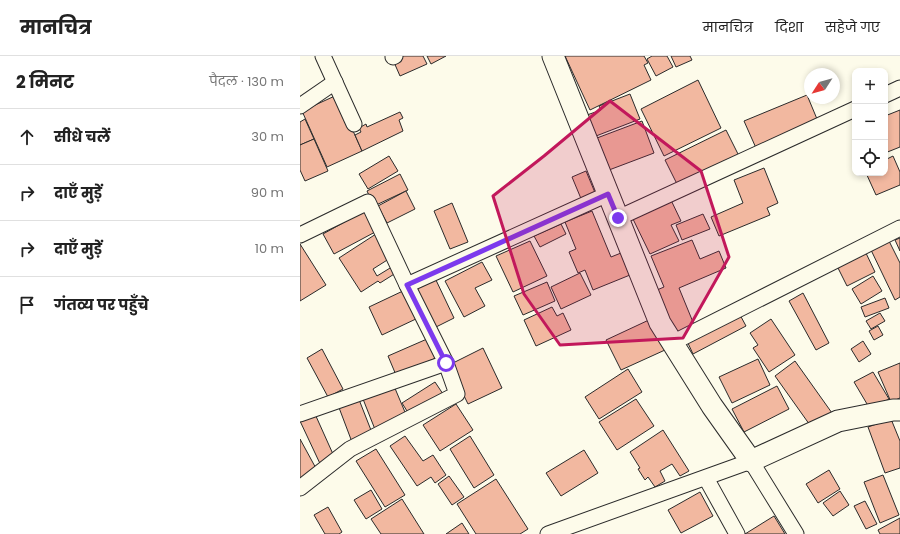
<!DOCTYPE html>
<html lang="hi">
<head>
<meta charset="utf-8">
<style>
	body { margin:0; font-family:Poppins,"Noto Sans Devanagari",sans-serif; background:#f2f2f2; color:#222 }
	.controls { position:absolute; right:12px; top:12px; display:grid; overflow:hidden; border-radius:8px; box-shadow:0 2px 6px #0003 }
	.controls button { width:36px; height:36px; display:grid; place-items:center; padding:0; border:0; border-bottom:1px solid #e0e0e0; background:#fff; color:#222; font:20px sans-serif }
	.compass { position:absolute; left:504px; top:12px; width:36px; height:36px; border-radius:50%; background:#fff; box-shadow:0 2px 6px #0003; rotate:234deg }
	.stop { position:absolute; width:12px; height:12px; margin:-9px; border:3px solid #7c3aed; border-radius:50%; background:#fff }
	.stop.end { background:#7c3aed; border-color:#fff; box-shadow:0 1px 4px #0008 }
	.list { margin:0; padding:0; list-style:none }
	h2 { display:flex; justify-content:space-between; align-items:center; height:52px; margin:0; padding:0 16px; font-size:17px }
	h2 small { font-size:13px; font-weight:400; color:#767676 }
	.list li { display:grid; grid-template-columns:26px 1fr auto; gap:12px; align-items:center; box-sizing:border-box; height:56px; padding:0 16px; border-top:1px solid #e0e0e0 }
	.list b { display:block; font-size:15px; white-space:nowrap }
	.list em { font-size:13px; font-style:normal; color:#767676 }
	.icon { flex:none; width:22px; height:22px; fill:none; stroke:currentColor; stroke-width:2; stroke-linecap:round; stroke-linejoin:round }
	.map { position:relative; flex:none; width:600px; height:478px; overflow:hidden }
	header { display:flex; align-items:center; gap:24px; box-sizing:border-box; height:56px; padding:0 20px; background:#fff; border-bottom:1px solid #e0e0e0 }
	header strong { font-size:19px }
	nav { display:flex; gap:22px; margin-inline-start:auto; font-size:14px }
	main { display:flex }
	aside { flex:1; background:#fff }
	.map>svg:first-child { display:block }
	.building { fill:#f2b8a0; stroke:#2b2b2b }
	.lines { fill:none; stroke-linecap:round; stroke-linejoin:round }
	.street-casing { stroke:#2b2b2b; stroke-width:17 }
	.secondary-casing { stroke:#2b2b2b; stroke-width:23 }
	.street { stroke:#fdfbea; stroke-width:15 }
	.secondary { stroke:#fdfbea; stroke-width:21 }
	.route { stroke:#7c3aed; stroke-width:5 }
	.marked { fill:#c2185b; fill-opacity:0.2; stroke:#c2185b; stroke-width:3; stroke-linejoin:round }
</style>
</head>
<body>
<header>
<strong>मानचित्र</strong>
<nav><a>मानचित्र</a><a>दिशा</a><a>सहेजे गए</a></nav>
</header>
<main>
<aside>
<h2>2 मिनट<small>पैदल · 130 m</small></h2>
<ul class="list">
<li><svg class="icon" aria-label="ahead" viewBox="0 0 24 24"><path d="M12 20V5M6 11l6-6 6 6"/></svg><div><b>सीधे चलें</b></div><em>30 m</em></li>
<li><svg class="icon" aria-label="right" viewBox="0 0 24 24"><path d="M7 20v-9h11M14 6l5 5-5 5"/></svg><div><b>दाएँ मुड़ें</b></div><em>90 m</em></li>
<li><svg class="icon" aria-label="right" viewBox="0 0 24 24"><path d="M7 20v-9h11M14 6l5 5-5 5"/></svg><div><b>दाएँ मुड़ें</b></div><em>10 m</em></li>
<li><svg class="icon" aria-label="arrive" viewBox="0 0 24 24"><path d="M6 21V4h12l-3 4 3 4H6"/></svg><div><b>गंतव्य पर पहुँचे</b></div></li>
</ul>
</aside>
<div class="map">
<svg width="600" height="478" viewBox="0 0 600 478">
	<rect width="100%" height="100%" fill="#fdfbea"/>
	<!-- building -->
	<g class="building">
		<polygon points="101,0 123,0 127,8 100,20 93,4"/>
		<polygon points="127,0 146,0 131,8"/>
		<polygon points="265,0 344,0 348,7 344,9 351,24 290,54"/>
		<polygon points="352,0 367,0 373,11 356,20 347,3"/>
		<polygon points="371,0 390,0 392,4 376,11"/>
		<polygon points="398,24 421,72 364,100 341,53"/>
		<polygon points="330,38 340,63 296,80 287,59 301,54 299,50"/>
		<polygon points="37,39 62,95 27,111 2,55"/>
		<polygon points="507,39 522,75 460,101 444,65"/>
		<polygon points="600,54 600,91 585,97 585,60"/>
		<polygon points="100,56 103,62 99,64 103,75 62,95 55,79 61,76 59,72 66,68 67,71"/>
		<polygon points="5,63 14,83 0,89 0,66"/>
		<polygon points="342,65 354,97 309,114 297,82"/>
		<polygon points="426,74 441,104 380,134 365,104"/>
		<polygon points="14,83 28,115 5,125 0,114 0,89"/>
		<polygon points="89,100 98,115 68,133 59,118"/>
		<polygon points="593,100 600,116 600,129 576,139 566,117 585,117 585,104"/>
		<polygon points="464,112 478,147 467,152 470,159 419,180 411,161 443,147 434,124"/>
		<polygon points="286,115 296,139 282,145 272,121"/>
		<polygon points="100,118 108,134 74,150 67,135"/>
		<polygon points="106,135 115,153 87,167 78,150"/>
		<polygon points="370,142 381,165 371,169 379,185 350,198 332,161"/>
		<polygon points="152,147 168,186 150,193 134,155"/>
		<polygon points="66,154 77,175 34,198 23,178"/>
		<polygon points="292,155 311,201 321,197 330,219 293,234 285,214 278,217 269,196 276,193 265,166"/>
		<polygon points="403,158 410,173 382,184 376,169"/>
		<polygon points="261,168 266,178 240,191 234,180"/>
		<polygon points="76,178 92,201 73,213 77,220 95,209 99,215 80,227 78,225 61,236 39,202"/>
		<polygon points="600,182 600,195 595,184"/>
		<polygon points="392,184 400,203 419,195 426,212 379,232 395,271 376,279 357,234 364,231 351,200"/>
		<polygon points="230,185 247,220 213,236 196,200"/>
		<polygon points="589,185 600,207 600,241 595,244 571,194"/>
		<polygon points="0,188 26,229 0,245"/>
		<polygon points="565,195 575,216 547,230 537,210"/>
		<polygon points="182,206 192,224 175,232 185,250 164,261 145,225"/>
		<polygon points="280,217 291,239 261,253 251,231"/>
		<polygon points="573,220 582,235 561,248 552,233"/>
		<polygon points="135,222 154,262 134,272 115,231"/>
		<polygon points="247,226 255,245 223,259 214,240"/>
		<polygon points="105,234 118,262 82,279 69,251"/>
		<polygon points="503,237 529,287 516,294 489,245"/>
		<polygon points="585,242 589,252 565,261 561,251"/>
		<polygon points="252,251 257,260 263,257 271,274 236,290 224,264"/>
		<polygon points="439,257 446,270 393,298 387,285"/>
		<polygon points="580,257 585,265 571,273 566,265"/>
		<polygon points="351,263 365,294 321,314 306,284"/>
		<polygon points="471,263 495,299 469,316 453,292 458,289 450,277"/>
		<polygon points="578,270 583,279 574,284 569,275"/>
		<polygon points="127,283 136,302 96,319 88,300"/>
		<polygon points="563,285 571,298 559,306 551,293"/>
		<polygon points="183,292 202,332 168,348 149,309"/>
		<polygon points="22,293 43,333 28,341 7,302"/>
		<polygon points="458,303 470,329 432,347 419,321"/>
		<polygon points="495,305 532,357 512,372 475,320"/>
		<polygon points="600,307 600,342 591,346 578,316"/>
		<polygon points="328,313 342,336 299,363 285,341"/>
		<polygon points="573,316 589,343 570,353 554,326"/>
		<polygon points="135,326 145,341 112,363 102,347"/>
		<polygon points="94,330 110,368 78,381 63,343"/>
		<polygon points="477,330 489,353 444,376 432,353"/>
		<polygon points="58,341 76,387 55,394 38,349"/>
		<polygon points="336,343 354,370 317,394 299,366"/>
		<polygon points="156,348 173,374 140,395 123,369"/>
		<polygon points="15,358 37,407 23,414 0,365"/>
		<polygon points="591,363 600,385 600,412 585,417 568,371"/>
		<polygon points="363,374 389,415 380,420 372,408 360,415 365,425 355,431 348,421 345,424 338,413 340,412 330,396"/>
		<polygon points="105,380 123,405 133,399 146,419 135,427 131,421 117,430 90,390"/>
		<polygon points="170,380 194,419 174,432 150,393"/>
		<polygon points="0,383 18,416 0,426"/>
		<polygon points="76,393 105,439 85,451 56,405"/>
		<polygon points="284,394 298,417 261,440 246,417"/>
		<polygon points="529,414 540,433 518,447 506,428"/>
		<polygon points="583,419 599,459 580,467 564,426"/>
		<polygon points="149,420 164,441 152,449 138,428"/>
		<polygon points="196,423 228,473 220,478 176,478 157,448"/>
		<polygon points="71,434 82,453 66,463 54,444"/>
		<polygon points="540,435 549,449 533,460 523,447"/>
		<polygon points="400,436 413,460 381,477 368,454"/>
		<polygon points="102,443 124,478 81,478 71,463"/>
		<polygon points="565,445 577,468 566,473 554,450"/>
		<polygon points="28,451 42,476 39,478 25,478 14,459"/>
		<polygon points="474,460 485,478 445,478"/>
		<polygon points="600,462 600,478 580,478 578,474"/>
		<polygon points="162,467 169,478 146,478"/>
	</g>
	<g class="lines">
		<!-- street casing -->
		<g class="street-casing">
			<g id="street">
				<polyline points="23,0 54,68"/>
				<polyline points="93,1 95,0"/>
				<polyline points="585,39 600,32"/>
				<polyline points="0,50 35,26"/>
				<polyline points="318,162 555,53"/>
				<polyline points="0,179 68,146 107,229 146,307 0,358"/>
				<polyline points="107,229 308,138"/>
				<polyline points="372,287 600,172"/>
				<polyline points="406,422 437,478"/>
				<polyline points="0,432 50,393 157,338 146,307"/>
				<polyline points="248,478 451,405 496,478"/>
			</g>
		</g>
		<!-- secondary casing -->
		<g class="secondary-casing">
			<polyline id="secondary" points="253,0 360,267 412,350 451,405 538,365 593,354 600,354"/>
		</g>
		<!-- street -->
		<use href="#street" class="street"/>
		<!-- secondary -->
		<use href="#secondary" class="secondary"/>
	</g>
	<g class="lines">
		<!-- route -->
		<polyline class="route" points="146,307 107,229 308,138 318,162"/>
	</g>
	<!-- marked area -->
	<path class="marked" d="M310 45 401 115 429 201 383 282 260 289 224 238 193 140 244 100Z"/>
</svg>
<div class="controls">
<button>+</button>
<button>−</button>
<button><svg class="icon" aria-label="locate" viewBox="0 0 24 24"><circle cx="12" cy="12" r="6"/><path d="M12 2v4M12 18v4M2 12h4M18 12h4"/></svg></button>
</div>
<svg class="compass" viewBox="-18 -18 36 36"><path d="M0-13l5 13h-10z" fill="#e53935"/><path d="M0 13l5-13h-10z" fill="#767676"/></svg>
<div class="stop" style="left:146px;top:307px"></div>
<div class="stop end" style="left:318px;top:162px"></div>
</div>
</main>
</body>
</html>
